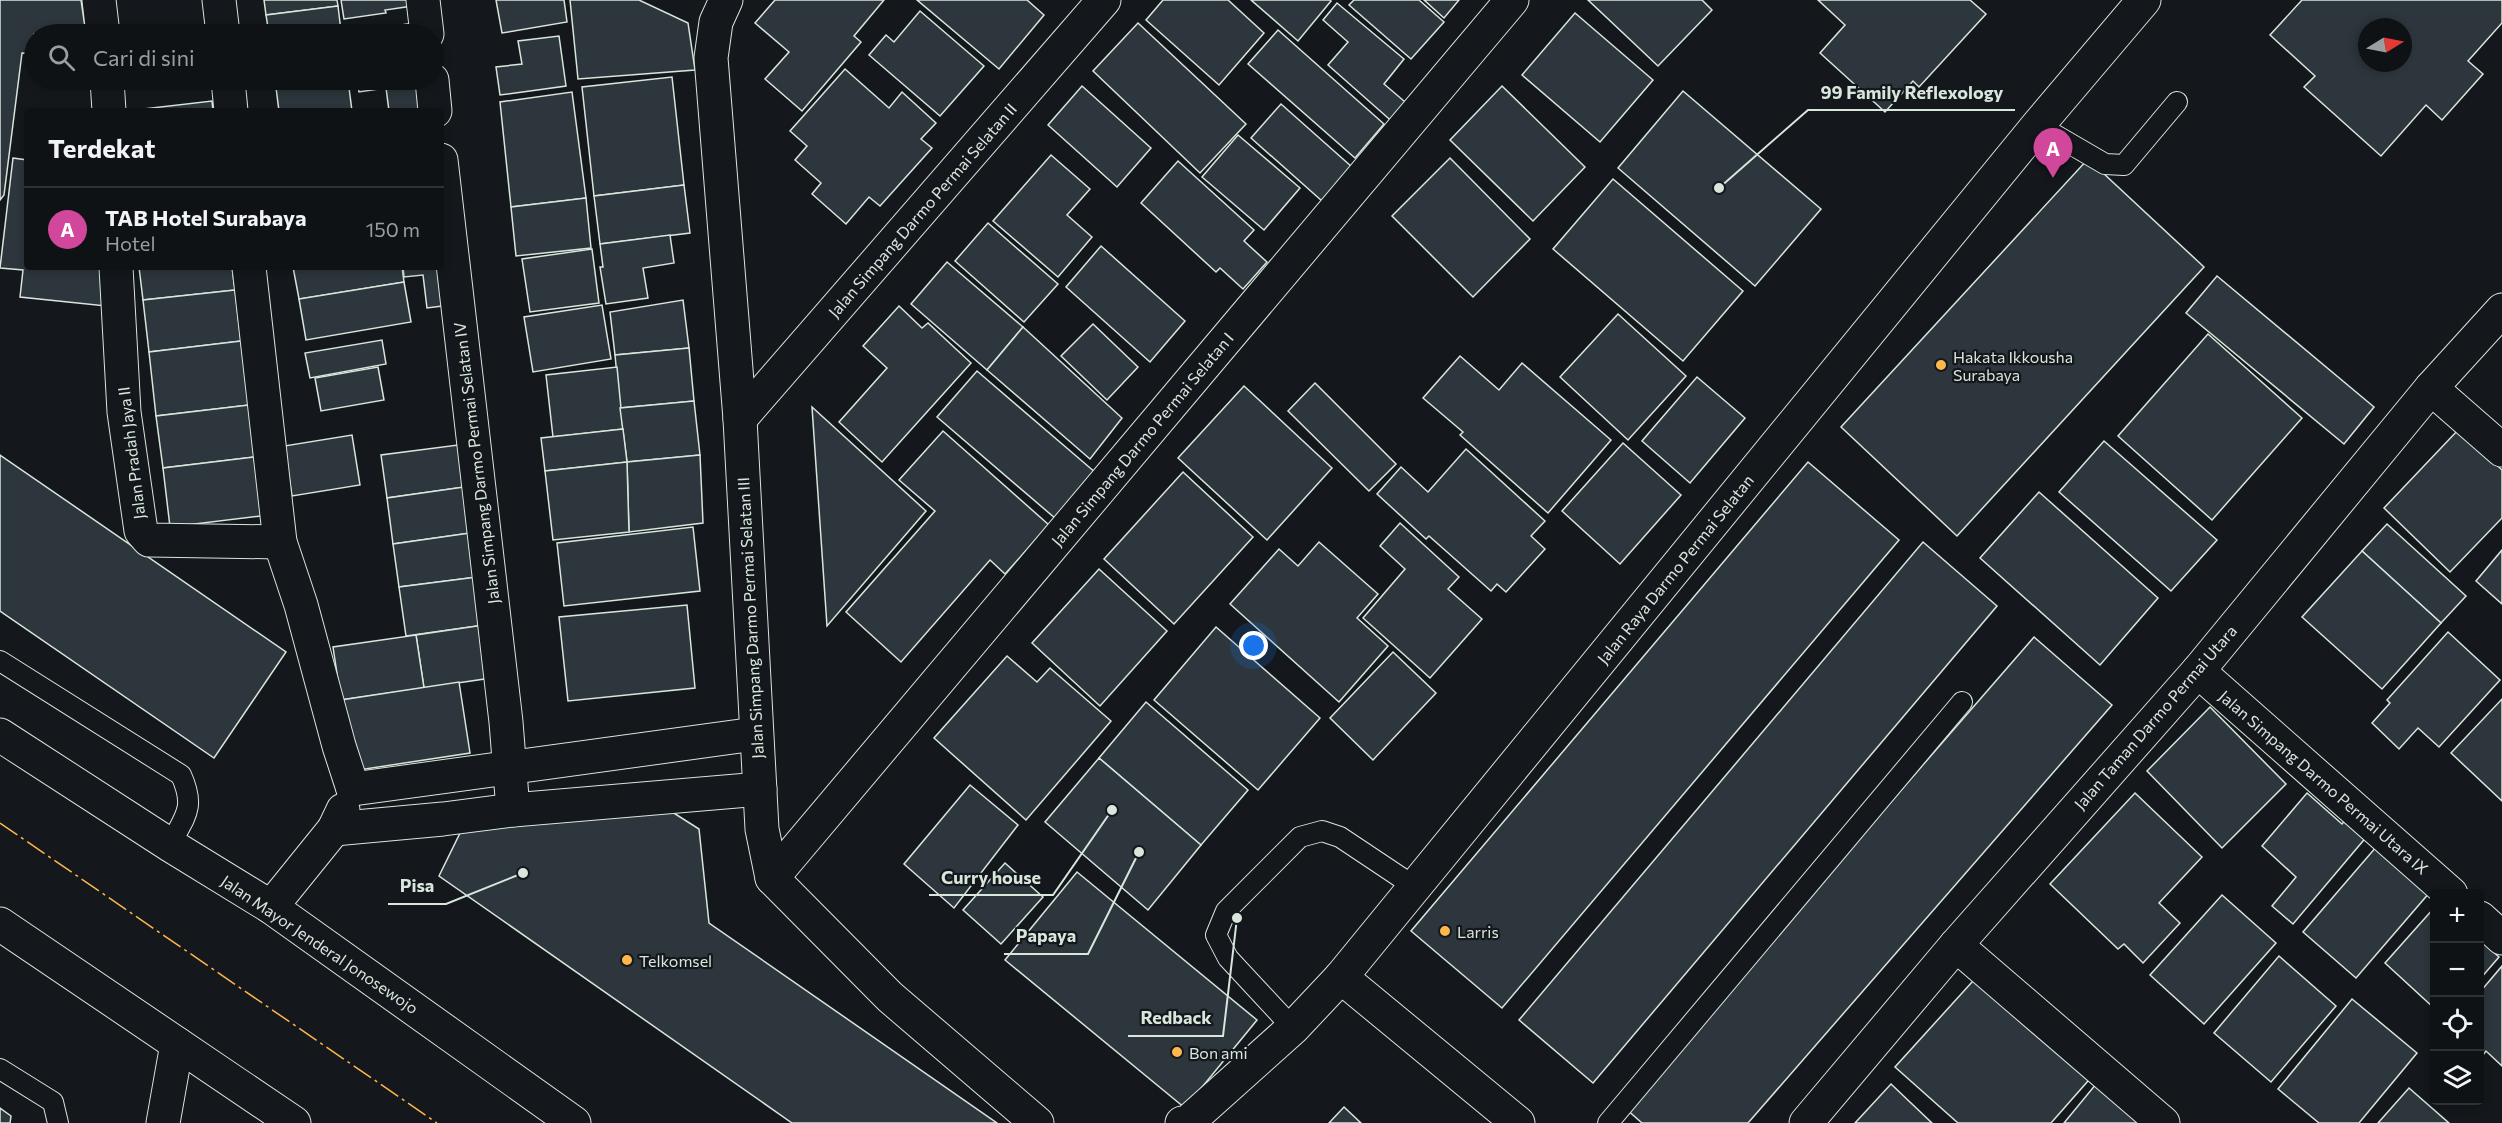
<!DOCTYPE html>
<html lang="id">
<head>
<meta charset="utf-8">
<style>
	body { margin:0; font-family:Commissioner,sans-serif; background:#181b1e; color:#f1f3f6 }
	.controls { position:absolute; right:18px; bottom:18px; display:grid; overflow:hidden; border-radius:6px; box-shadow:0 3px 9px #0003 }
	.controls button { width:54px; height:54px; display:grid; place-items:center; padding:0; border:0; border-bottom:2px solid #2f3234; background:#0f1215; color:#f1f3f6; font:30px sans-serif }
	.compass { position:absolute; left:2358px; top:18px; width:54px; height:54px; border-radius:50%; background:#0f1215; box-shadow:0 3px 9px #0003; rotate:80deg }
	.you { position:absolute; left:1254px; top:646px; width:21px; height:21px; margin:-15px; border:4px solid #fff; border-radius:50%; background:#1a73e8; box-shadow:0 0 0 9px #1a73e833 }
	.badge { display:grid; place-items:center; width:39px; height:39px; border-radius:50%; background:#b45309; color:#fff; font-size:20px; font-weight:700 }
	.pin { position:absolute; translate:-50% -50px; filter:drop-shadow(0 2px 3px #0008) }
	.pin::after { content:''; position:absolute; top:32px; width:21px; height:18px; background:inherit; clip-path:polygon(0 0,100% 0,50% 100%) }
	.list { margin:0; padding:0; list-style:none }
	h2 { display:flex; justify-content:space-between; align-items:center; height:78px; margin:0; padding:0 24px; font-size:26px }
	h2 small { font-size:20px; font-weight:400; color:#9b9ea0 }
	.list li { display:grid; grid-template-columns:39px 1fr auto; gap:18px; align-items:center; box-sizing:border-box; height:84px; padding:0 24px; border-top:2px solid #2f3234 }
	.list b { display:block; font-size:22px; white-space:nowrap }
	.list p { margin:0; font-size:20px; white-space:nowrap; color:#9b9ea0 }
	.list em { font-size:20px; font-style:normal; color:#9b9ea0 }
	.icon { flex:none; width:33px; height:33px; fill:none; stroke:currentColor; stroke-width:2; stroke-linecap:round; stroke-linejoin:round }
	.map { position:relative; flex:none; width:2502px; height:1123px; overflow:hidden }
	.search { position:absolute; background:#0f1215; box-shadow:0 3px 9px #0003; left:24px; top:24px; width:420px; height:66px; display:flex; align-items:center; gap:15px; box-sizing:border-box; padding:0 21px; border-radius:33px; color:#9b9ea0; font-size:22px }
	.panel { position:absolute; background:#0f1215; box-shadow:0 3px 9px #0003; left:24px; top:108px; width:420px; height:162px; border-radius:6px }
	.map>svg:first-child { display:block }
	.building { fill:#2c363c; stroke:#d8e6dc; stroke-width:1.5; fill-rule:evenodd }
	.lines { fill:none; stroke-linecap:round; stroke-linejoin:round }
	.service-casing { stroke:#d8e6dc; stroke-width:22 }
	.minor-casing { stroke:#d8e6dc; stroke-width:35 }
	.tertiary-casing { stroke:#d8e6dc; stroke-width:35 }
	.secondary-casing { stroke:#d8e6dc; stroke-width:35 }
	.service { stroke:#14181c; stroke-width:20 }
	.minor { stroke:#14181c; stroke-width:33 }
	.tertiary { stroke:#14181c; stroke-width:33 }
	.secondary { stroke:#14181c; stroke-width:33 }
	.power { stroke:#ffb74d; stroke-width:1.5; stroke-dasharray:21 4.5 3 4.5; stroke-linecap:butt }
	.poi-dot { fill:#ffb74d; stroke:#14181c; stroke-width:2 }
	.labels { text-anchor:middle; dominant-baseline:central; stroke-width:4.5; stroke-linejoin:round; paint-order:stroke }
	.street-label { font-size:16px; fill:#d8e6dc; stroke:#14181c }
	.poi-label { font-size:16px; fill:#d8e6dc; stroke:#14181c; text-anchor:start }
	.leader { fill:none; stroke:#d8e6dc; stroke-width:2 }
	.callout-dot { fill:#d8e6dc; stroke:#14181c; stroke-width:2 }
	.callout-label { font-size:18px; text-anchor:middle; font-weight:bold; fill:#d8e6dc; stroke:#14181c; stroke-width:4.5; stroke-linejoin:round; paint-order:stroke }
</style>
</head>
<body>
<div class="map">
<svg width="2502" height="1123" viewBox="0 0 2502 1123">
	<rect width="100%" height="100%" fill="#14181c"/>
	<!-- building -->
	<g class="building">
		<polygon points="0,0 81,0 86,34 34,34 34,54 22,53 4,195 0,200"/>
		<polygon points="264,0 337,0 338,6 266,15"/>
		<polygon points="341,0 419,0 419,5 385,10 386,13 344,19"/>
		<polygon points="496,0 564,0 567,22 502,33"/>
		<polygon points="570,0 639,0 688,23 695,70 578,79"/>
		<polygon points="775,0 884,0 854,36 861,42 802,111 765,79 789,52 755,23"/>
		<polygon points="917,0 1027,0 1044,15 999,69"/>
		<polygon points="1163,0 1228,0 1264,33 1219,85 1146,20"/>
		<polygon points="1251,0 1330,0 1331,1 1298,41"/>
		<polygon points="1354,0 1419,0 1444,22 1411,59 1349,5"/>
		<polygon points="1424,0 1459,0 1444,18"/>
		<polygon points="1588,0 1702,0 1712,10 1658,66"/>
		<polygon points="1818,0 1970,0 1986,14 1919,87 1913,81 1885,112 1820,53 1845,25"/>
		<path d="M2302 0H2502V23L2468 61 2483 74 2442 120 2426 105 2381 156 2304 87 2315 76 2270 35ZM2367 27H2403V63H2367Z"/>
		<polygon points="1337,3 1404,59 1384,84 1411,107 1396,125 1328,65 1348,42 1323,20"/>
		<polygon points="338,6 341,31 313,34 269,34 266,15"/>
		<polygon points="920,11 984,66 940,116 869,55 886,35 894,42"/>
		<polygon points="1575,13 1653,80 1600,142 1522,75"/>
		<polygon points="413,23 415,34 356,34 355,32"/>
		<polygon points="1138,23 1246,124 1200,173 1093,71"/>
		<polygon points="1278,30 1384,124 1355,158 1248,64"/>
		<polygon points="559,36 566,86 500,95 496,67 522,64 518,41"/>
		<polygon points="845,69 889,108 902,92 936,123 921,139 932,148 880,206 869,197 846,224 812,194 821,183 795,160 807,146 790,131"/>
		<polygon points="672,77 684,185 594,196 582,87"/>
		<polygon points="275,80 348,80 352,111 279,111"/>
		<polygon points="357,80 384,80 385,88 359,92"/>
		<polygon points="385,80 428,80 431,111 389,111"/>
		<polygon points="1082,86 1151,148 1117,187 1048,125"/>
		<polygon points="1502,86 1585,167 1533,221 1450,140"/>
		<polygon points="1683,91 1821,209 1755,286 1618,168"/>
		<polygon points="572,92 586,198 511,207 500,102"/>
		<polygon points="212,101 213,111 126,111"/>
		<polygon points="1281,104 1352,167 1322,201 1251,138"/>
		<polygon points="1238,135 1300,188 1264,230 1202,177"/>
		<polygon points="1051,155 1090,189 1067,215 1092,237 1058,277 993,221"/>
		<polygon points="13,158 27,160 27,267 111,267 106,306 20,297 23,270 0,268"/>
		<polygon points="1450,158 1530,239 1473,297 1392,216"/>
		<polygon points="2088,159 2204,267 1957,536 1841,427"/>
		<polygon points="1178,161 1254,230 1244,241 1267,262 1243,289 1220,268 1216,272 1141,203"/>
		<polygon points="1613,179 1743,291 1683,361 1553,249"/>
		<polygon points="684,185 690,233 600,244 594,196"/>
		<polygon points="586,198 591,248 516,256 511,207"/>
		<polygon points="988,223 1058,284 1024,322 955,261"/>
		<polygon points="670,235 674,263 643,268 648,298 606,304 600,267 603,267 600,244"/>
		<polygon points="1101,246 1185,321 1150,362 1066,287"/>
		<polygon points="592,249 599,303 530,312 522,259"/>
		<polygon points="947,262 1023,327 987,370 911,304"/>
		<polygon points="139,267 232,267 235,290 143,300"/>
		<polygon points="293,267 402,267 404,282 299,299"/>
		<polygon points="403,267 441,267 450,305 427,308 423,275 404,277"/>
		<polygon points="2217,276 2374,407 2344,444 2186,313"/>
		<polygon points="404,282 411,322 306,340 299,299"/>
		<polygon points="235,290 241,341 149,352 143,300"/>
		<polygon points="683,300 689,348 615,355 610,312"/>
		<polygon points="602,305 611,359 533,372 524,317"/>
		<polygon points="899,306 922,328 928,323 971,363 882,462 839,422 887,368 863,346"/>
		<polygon points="1618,314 1686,376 1628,440 1560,377"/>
		<polygon points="1093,324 1138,367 1107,400 1061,356"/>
		<polygon points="1023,327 1122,418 1090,459 987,370"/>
		<polygon points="2208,334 2302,418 2212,520 2118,436"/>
		<polygon points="382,340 386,364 310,378 305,353"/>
		<polygon points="241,341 249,405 156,416 149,352"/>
		<polygon points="689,348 694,401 620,408 615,355"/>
		<polygon points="1460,356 1499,390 1522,363 1611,440 1548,513 1460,435 1463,432 1423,398"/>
		<polygon points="378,367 384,400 321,411 315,378"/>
		<polygon points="617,367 623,429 553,437 546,375"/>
		<polygon points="977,371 1096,473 1056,519 937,417"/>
		<polygon points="1697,377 1745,418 1690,483 1642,441"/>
		<polygon points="1315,383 1396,464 1369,491 1288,411"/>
		<polygon points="1244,386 1332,468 1267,540 1178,458"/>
		<polygon points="694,401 700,455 627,462 620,408"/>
		<polygon points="249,405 254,457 163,468 156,416"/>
		<polygon points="812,407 926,511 827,626"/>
		<polygon points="623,429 627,462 545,471 541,438"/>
		<polygon points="2459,429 2502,470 2502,518 2450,572 2384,508"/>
		<polygon points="943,431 1049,525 1005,574 990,560 901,662 846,612 935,511 899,480"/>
		<polygon points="352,435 360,485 292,496 284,446"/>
		<polygon points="2104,441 2217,540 2171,591 2059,492"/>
		<polygon points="1623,443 1681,495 1620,564 1562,511"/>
		<polygon points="458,445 464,487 387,498 381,455"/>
		<polygon points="1466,449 1545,521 1531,536 1545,549 1506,592 1497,584 1491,591 1429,536 1426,539 1377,494 1401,467 1428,492"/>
		<polygon points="0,455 286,652 214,758 0,611"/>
		<polygon points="700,455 703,523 629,532 627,462"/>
		<polygon points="254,457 261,516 170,527 163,468"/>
		<polygon points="627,462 629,532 553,540 545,471"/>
		<polygon points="1808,462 1899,540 1502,1008 1411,931"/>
		<polygon points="1183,472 1253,537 1174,624 1104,559"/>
		<polygon points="464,487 470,533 393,544 387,498"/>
		<polygon points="2039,492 2158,598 2100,665 1980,558"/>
		<polygon points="1400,523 1459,577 1448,589 1482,619 1430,678 1363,618 1405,569 1380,546"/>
		<polygon points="2387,524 2466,596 2441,623 2362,551"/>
		<polygon points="693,527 700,591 564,606 557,543"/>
		<polygon points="470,533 477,577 399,587 393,544"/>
		<polygon points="1319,542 1378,594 1357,618 1388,646 1339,702 1230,604 1279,549 1298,566"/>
		<polygon points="1923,542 1997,606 1593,1083 1519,1020"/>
		<polygon points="2502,550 2502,604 2476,581"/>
		<polygon points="2362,551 2441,623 2382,689 2302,617"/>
		<polygon points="1099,569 1167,631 1100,706 1032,643"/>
		<polygon points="477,577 484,625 406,636 399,587"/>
		<polygon points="687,605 695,688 568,701 559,617"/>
		<polygon points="484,625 491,678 424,688 416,635"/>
		<polygon points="1216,627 1320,718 1258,790 1154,700"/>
		<polygon points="2448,632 2500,680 2439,747 2418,728 2399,749 2372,723 2390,703 2387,700"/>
		<polygon points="416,635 424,688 341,700 333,647"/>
		<polygon points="2034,637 2112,705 1748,1123 1642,1123 1625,1108"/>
		<polygon points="1393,652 1436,693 1373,760 1330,718"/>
		<polygon points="1007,656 1037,682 1050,668 1111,721 1026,820 934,738"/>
		<polygon points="459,682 470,753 352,771 341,700"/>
		<polygon points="2502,699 2502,801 2451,753"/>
		<polygon points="1146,702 1248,790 1201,845 1099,758"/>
		<polygon points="2210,707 2286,784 2222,848 2147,771"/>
		<polygon points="1099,758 1201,845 1148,910 1045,822"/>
		<polygon points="970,785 1018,825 954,908 904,864"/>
		<polygon points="2135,793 2202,857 2159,903 2180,923 2143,963 2124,944 2118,949 2050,884"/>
		<polygon points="2307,793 2342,824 2348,817 2368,835 2293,924 2272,906 2296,877 2262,846"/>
		<polygon points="658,803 699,829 709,923 997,1123 792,1123 439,876 465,823"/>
		<polygon points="2377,846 2430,892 2356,978 2303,932"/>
		<polygon points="1005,863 1043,897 1001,944 963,910"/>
		<polygon points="1077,872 1257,1020 1185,1108 1005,960"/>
		<polygon points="2222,895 2276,943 2204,1024 2150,975"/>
		<polygon points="2434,908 2434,1008 2385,963"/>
		<polygon points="2480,940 2499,957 2480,979"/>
		<polygon points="2279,956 2336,1006 2271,1082 2214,1033"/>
		<polygon points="2502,966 2502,1066 2486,1051 2480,1059 2480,992"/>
		<polygon points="1982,971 2095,1073 2051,1123 1958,1123 1895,1067"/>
		<polygon points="2352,999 2417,1053 2359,1123 2319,1123 2278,1089"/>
		<polygon points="2101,1078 2150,1123 2064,1123"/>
		<polygon points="1891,1084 1932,1123 1855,1123"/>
		<polygon points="2409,1088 2449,1123 2378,1123"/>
		<polygon points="1344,1107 1361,1123 1329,1123"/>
		<polygon points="0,1108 11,1116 10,1123 0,1123"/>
	</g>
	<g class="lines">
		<!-- service casing -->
		<g class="service-casing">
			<g id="service">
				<polyline points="2038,125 2105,164 2124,165 2177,102"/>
				<path d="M0 661 181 775C196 808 185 816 170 845"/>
				<polyline points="1293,1028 1228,958 1216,935 1226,911 1300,837 1322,831 1340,837 1415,887"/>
				<polyline points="0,1069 53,1102 58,1123"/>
				<polyline points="1608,1123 1962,702"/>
			</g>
		</g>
		<!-- minor casing -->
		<g class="minor-casing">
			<g id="minor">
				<polyline points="99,0 103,34"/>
				<polyline points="219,0 223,34"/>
				<polyline points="423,0 427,34"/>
				<polyline points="726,0 716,22 711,58 740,419 762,829 772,878 890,997 1037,1123"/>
				<polyline points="107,80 109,111"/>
				<polyline points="228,80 231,111"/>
				<polyline points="432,80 435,111"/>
				<polyline points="441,160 506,722 513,810"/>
				<polyline points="116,267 124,412 141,531 149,540 280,542"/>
				<polyline points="249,267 280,542 301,605 339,746 353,789"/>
				<polyline points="2431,388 2502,450"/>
				<polyline points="740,419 1104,0"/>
				<polyline points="2198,671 2451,894"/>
				<polyline points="353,789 755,734"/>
				<polyline points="334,829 443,819 513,810 760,789"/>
				<polyline points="772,878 1512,0"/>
				<polyline points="271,907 334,829 343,810"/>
				<polyline points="2480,918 2502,938"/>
				<polyline points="1956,945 2163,1123"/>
				<polyline points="1341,977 1518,1123"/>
				<polyline points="1806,1123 1956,945 2198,671 2431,388 2502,310"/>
			</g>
		</g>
		<!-- tertiary casing -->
		<g class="tertiary-casing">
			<g id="tertiary">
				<polyline points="163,1123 177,1044"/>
				<polyline points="1182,1123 1188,1122 1293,1028 1341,977 2038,125 2144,0"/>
			</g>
		</g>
		<!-- secondary casing -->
		<g class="secondary-casing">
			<g id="secondary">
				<polyline points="0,735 170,845 271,907 574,1123"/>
				<polyline points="0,924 294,1123"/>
			</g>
		</g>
		<!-- service -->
		<use href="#service" class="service"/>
		<!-- minor -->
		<use href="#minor" class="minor"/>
		<!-- tertiary -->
		<use href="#tertiary" class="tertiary"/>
		<!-- secondary -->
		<use href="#secondary" class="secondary"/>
		<!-- power -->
		<polyline class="power" points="0,823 437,1123"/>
	</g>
	<!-- markers -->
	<g class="poi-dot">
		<circle cx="1941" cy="365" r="6"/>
		<circle cx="1445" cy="931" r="6"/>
		<circle cx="627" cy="960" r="6"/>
		<circle cx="1177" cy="1052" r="6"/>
	</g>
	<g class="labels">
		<!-- street labels -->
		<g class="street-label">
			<text transform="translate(922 210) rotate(-49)">Jalan Simpang Darmo Permai Selatan II</text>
			<text transform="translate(1142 439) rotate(-50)">Jalan Simpang Darmo Permai Selatan I</text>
			<text transform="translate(131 453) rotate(-97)">Jalan Pradah Jaya II</text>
			<text transform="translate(476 463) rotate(-97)">Jalan Simpang Darmo Permai Selatan IV</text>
			<text transform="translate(1675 569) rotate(-51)">Jalan Raya Darmo Permai Selatan</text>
			<text transform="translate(750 618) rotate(-93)">Jalan Simpang Darmo Permai Selatan III</text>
			<text transform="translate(2155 717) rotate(-49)">Jalan Taman Darmo Permai Utara</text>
			<text transform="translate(2324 782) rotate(41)">Jalan Simpang Darmo Permai Utara IX</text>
			<text transform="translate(320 944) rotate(34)">Jalan Mayor Jenderal Jonosewojo</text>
		</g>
		<!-- poi labels -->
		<g class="poi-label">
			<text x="1953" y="356">Hakata Ikkousha<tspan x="1953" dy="18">Surabaya</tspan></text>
			<text x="1457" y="931">Larris</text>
			<text x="639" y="960">Telkomsel</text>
			<text x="1189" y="1052">Bon ami</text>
		</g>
	</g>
	<!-- callouts -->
	<path class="leader" d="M1719 188L1808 110H2015M1112 810L1053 895H929M523 873L446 904H388M1139 852L1088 954H1004M1237 918L1223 1036H1128"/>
	<g class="callout-dot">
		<circle cx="1719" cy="188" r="6"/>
		<circle cx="1112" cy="810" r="6"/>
		<circle cx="523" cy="873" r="6"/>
		<circle cx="1139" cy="852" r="6"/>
		<circle cx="1237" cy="918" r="6"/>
	</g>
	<g class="callout-label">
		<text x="1912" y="99">99 Family Reflexology</text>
		<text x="991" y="884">Curry house</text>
		<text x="417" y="892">Pisa</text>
		<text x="1046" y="942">Papaya</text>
		<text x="1176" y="1024">Redback</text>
	</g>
</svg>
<div class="controls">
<button>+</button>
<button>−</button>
<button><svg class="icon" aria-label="locate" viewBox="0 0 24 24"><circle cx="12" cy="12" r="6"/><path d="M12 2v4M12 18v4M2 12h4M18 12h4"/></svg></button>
<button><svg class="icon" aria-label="layers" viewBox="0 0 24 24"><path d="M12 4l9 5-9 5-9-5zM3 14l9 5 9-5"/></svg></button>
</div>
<svg class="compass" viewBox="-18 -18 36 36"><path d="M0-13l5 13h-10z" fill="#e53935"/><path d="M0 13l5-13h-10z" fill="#9b9ea0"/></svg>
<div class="you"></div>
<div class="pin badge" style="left:2053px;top:178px;background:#d1479c">A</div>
<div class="search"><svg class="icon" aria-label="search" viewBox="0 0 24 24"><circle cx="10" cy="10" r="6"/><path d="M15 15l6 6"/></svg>Cari di sini</div>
<section class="panel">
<h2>Terdekat<small></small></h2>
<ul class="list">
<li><span class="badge" style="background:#d1479c">A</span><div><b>TAB Hotel Surabaya</b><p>Hotel</p></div><em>150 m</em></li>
</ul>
</section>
</div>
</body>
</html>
